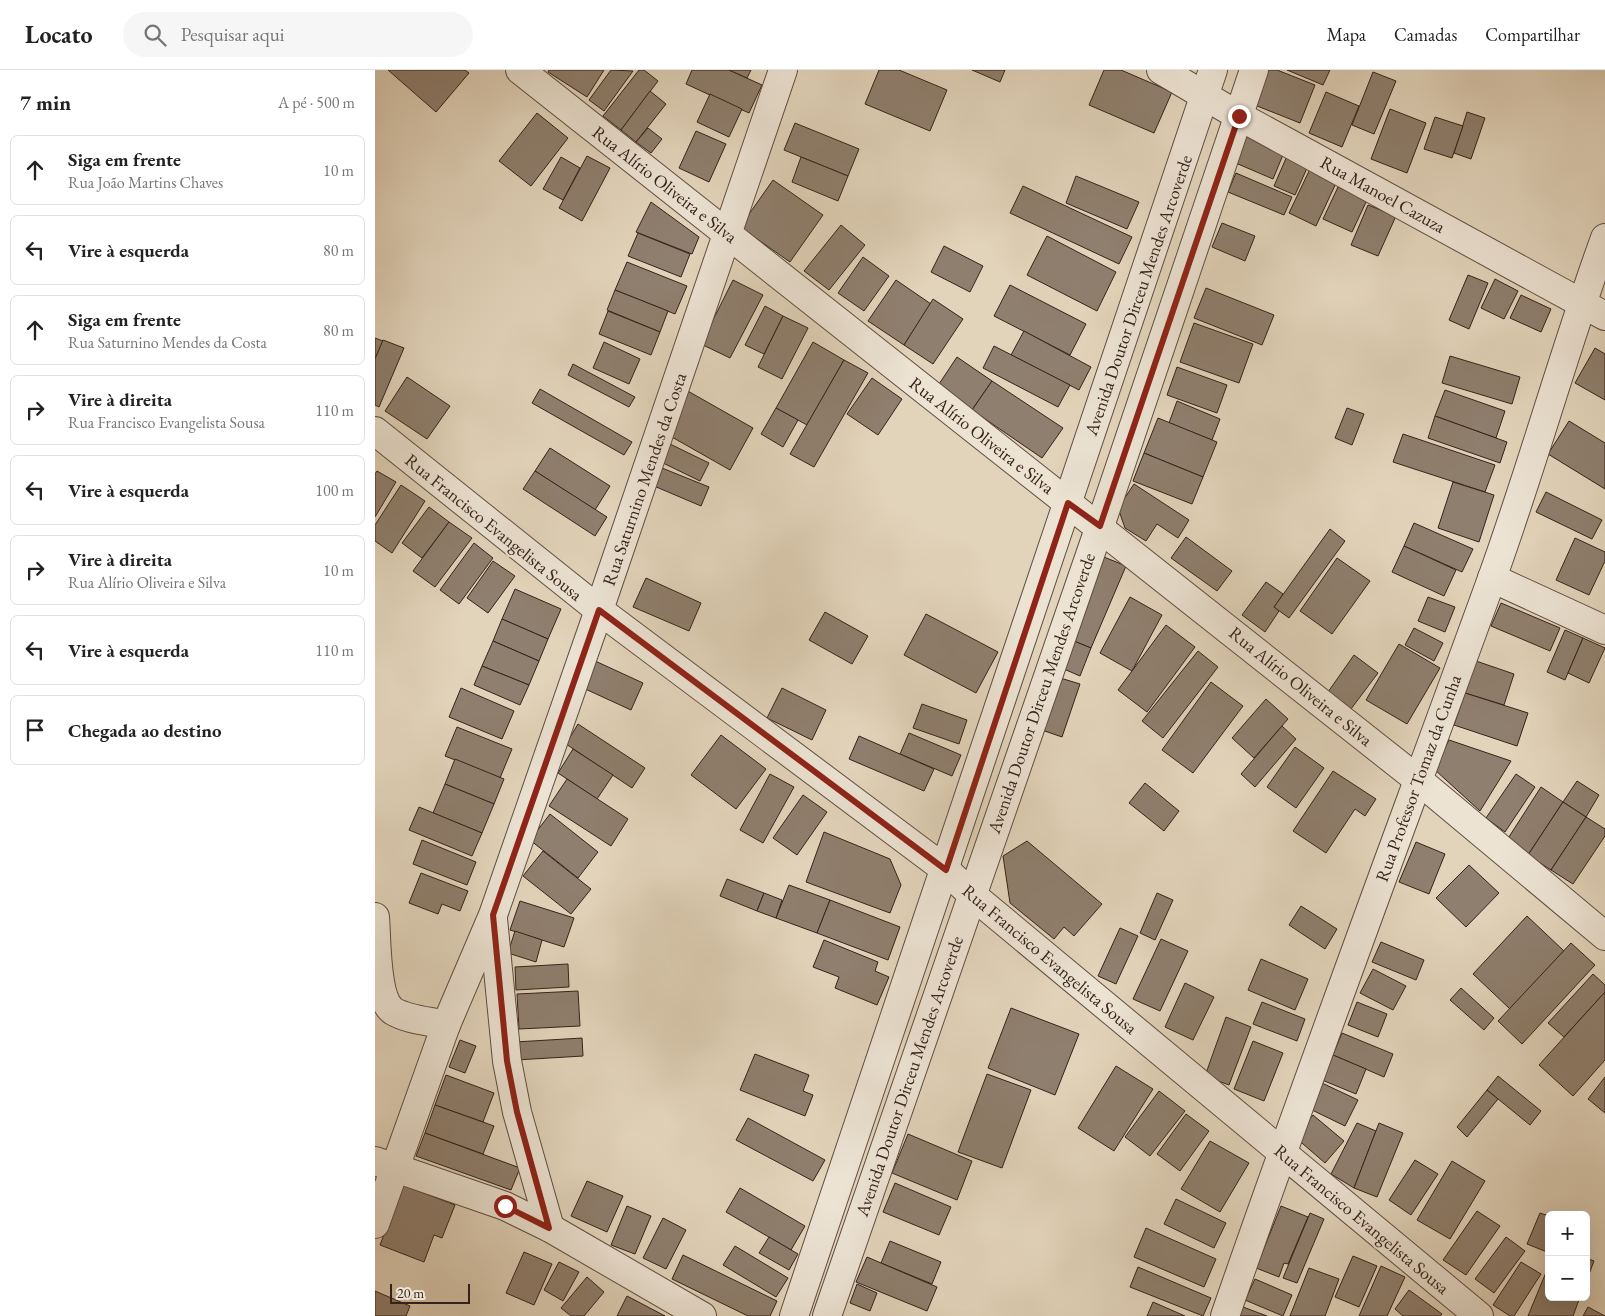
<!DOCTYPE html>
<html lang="pt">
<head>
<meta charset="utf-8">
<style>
	body { margin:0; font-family:"EB Garamond",serif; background:#f6f6f6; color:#222 }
	.controls { position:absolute; right:15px; bottom:15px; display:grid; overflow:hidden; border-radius:8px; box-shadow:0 5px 20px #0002 }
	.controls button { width:45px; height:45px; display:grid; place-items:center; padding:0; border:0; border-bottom:1px solid #e0e0e0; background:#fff; color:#222; font:25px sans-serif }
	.scale { position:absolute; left:15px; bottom:12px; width:80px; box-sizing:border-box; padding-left:5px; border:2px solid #35221a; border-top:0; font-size:14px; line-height:18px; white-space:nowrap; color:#35221a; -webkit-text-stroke:4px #ece3d3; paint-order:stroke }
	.stop { position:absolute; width:15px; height:15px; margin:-11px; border:4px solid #8f2418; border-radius:50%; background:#fff }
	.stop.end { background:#8f2418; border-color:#fff; box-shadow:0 1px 5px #0008 }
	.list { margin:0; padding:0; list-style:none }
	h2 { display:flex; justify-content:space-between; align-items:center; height:65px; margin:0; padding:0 20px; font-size:21px }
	h2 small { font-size:16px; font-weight:400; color:#767676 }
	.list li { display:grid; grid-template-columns:32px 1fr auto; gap:15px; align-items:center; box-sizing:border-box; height:70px; margin:0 10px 10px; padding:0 10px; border:1px solid #e0e0e0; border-radius:8px }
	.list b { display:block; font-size:19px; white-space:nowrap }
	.list p { margin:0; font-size:16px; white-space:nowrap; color:#767676 }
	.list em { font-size:16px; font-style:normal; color:#767676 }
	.icon { flex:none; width:28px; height:28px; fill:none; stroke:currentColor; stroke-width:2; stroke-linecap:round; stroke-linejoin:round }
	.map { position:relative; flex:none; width:1230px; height:1246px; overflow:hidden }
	header { display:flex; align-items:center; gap:30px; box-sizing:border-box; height:70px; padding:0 25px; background:#fff; border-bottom:1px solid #e0e0e0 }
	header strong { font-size:24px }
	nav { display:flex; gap:28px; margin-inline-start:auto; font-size:18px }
	.search { width:350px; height:45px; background:#f6f6f6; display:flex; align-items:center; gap:12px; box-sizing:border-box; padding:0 18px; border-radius:28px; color:#767676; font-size:19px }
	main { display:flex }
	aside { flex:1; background:#fff }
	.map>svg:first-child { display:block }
	.building { fill:#8f7f6e; stroke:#35221a }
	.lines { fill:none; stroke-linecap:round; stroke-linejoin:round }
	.minor-casing { stroke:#604e42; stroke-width:30 }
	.minor { stroke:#ece3d3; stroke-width:28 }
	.route { stroke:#8f2418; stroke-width:6 }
	.labels { text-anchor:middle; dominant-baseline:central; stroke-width:4.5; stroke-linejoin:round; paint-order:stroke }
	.street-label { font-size:18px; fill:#35221a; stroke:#ece3d3 }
</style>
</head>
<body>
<header>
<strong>Locato</strong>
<div class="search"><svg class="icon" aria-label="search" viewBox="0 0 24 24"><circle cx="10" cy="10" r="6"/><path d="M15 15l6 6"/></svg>Pesquisar aqui</div>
<nav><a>Mapa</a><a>Camadas</a><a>Compartilhar</a></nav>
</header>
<main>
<aside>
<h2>7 min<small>A pé · 500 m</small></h2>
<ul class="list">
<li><svg class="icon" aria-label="ahead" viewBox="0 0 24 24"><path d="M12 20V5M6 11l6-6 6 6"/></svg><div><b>Siga em frente</b><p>Rua João Martins Chaves</p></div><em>10 m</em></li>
<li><svg class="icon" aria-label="left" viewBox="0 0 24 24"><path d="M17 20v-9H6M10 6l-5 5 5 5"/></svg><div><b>Vire à esquerda</b></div><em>80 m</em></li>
<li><svg class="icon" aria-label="ahead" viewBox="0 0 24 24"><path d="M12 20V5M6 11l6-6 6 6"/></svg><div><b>Siga em frente</b><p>Rua Saturnino Mendes da Costa</p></div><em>80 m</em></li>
<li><svg class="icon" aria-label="right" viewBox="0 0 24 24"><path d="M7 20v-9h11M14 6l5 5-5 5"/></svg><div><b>Vire à direita</b><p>Rua Francisco Evangelista Sousa</p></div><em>110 m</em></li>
<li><svg class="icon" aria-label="left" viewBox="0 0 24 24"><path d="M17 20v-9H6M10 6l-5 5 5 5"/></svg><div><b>Vire à esquerda</b></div><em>100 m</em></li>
<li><svg class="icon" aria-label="right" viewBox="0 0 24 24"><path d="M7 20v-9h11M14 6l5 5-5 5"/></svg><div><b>Vire à direita</b><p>Rua Alírio Oliveira e Silva</p></div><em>10 m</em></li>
<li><svg class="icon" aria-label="left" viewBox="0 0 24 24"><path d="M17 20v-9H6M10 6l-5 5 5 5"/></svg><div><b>Vire à esquerda</b></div><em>110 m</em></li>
<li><svg class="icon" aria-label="arrive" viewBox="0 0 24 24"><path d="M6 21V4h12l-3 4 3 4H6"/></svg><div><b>Chegada ao destino</b></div></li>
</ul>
</aside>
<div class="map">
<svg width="1230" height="1246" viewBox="0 0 1230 1246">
	<rect width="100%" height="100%" fill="#e2d4bb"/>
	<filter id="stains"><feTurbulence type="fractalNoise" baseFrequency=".004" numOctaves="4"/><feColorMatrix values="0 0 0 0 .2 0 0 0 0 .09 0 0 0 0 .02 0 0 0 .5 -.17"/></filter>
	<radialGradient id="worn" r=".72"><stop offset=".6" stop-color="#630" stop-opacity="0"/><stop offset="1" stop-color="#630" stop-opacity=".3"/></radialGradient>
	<!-- building -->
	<g class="building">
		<polygon points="13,0 90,0 94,3 61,42"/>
		<polygon points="174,0 229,0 212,27 173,2"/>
		<polygon points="236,0 258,1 229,41 214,30"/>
		<polygon points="264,0 269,0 283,11 246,60 228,46"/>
		<polygon points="317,0 354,0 387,15 374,43 311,14"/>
		<polygon points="354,0 376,0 372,8"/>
		<polygon points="504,0 524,0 572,20 555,61 490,34"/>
		<polygon points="597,0 630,0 625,12"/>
		<polygon points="729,0 746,0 797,22 779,63 714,35"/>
		<polygon points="885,0 902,0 940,15 925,53 872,32"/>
		<polygon points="912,0 955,0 948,15"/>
		<polygon points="998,2 1021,11 999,64 977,55"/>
		<polygon points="275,21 291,34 261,72 246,60"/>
		<polygon points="951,22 984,36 967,77 934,63"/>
		<polygon points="335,24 367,39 354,67 322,52"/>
		<polygon points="1015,39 1051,53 1032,103 996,89"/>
		<polygon points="1092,42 1110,48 1096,89 1079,83"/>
		<polygon points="162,43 193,68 156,116 124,91"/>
		<polygon points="1060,47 1088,56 1077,88 1049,79"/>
		<polygon points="420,53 484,79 473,106 409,80"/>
		<polygon points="273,58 287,69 276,83 261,72"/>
		<polygon points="321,61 351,74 334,112 304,98"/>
		<polygon points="868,63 910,80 898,109 856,91"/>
		<polygon points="212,86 235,98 207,151 184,138"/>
		<polygon points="912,86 933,96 920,125 899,116"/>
		<polygon points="186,87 205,98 188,130 168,119"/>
		<polygon points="426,87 473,106 463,131 417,112"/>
		<polygon points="935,99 962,111 941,156 914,143"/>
		<polygon points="861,103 917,127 909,145 853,122"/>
		<polygon points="701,106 764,132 752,159 691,133"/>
		<polygon points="398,110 448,145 415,192 365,157"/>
		<polygon points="648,116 757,167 744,194 635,143"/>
		<polygon points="963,117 992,130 977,162 948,149"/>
		<polygon points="276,132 324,167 317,184 261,162"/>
		<polygon points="993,135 1021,146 1003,186 976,175"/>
		<polygon points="847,153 880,166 870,191 837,177"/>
		<polygon points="466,155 490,175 454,220 429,201"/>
		<polygon points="263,163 315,184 306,207 253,186"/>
		<polygon points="672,166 741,202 722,241 652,205"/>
		<polygon points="569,176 608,196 595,222 556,202"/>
		<polygon points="488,187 514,206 489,241 463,223"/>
		<polygon points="252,192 312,216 300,244 240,220"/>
		<polygon points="1093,205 1113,213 1094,259 1074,250"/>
		<polygon points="1120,209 1143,221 1129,249 1106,238"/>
		<polygon points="358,210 388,225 355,288 326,274"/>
		<polygon points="521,210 556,234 529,275 493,251"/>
		<polygon points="635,215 711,254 695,285 619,246"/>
		<polygon points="831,218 899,245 887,275 819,248"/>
		<polygon points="240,220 293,241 285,262 232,240"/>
		<polygon points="1146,225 1176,239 1166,262 1135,248"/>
		<polygon points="558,229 588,249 558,294 529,275"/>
		<polygon points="390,236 408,246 389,284 370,275"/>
		<polygon points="233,241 285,262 276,285 224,264"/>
		<polygon points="408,246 433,258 407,309 383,297"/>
		<polygon points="819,253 878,274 864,313 805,292"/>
		<polygon points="649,261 716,297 704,320 636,285"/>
		<polygon points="0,268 8,271 0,289"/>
		<polygon points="8,270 29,278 4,337 0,335 0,289"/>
		<polygon points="229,272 265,289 254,314 218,298"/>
		<polygon points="438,272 469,290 432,355 401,338"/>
		<polygon points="619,276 695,315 683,337 608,298"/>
		<polygon points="1220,278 1230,284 1230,330 1200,313"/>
		<polygon points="1075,286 1145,307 1137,334 1067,313"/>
		<polygon points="582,287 617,311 597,340 562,317"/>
		<polygon points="469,290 493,303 439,397 415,384"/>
		<polygon points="198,294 260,327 254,337 193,305"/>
		<polygon points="802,297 852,315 842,343 792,325"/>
		<polygon points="32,307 75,336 52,369 10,341"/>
		<polygon points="497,308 527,329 503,365 472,344"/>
		<polygon points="617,311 688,358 667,388 597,340"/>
		<polygon points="165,319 257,372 249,385 157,333"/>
		<polygon points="311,320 378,358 355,400 288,362"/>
		<polygon points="1070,320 1130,341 1121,368 1060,346"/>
		<polygon points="802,331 845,349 837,370 794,353"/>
		<polygon points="401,338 423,350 408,377 386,364"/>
		<polygon points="972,338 989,344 977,375 960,368"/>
		<polygon points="1060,346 1132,372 1125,393 1053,368"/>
		<polygon points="783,348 842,372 828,407 769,383"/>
		<polygon points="1194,351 1230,373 1230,419 1173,384"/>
		<polygon points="1028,364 1120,395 1110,422 1018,392"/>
		<polygon points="295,374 334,393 325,411 286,392"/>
		<polygon points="175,378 235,416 220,440 160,401"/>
		<polygon points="769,383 828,407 817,434 758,411"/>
		<polygon points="287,398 334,417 326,436 279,416"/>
		<polygon points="2,401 21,412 0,447 0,404"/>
		<polygon points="160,401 232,447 220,466 148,419"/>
		<polygon points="1078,412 1119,425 1104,472 1063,458"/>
		<polygon points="759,414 814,450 803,468 782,454 771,471 750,458 743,438"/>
		<polygon points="26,415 50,431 17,483 0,471 0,455"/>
		<polygon points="1171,422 1227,450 1217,469 1161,442"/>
		<polygon points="54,437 74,452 47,488 27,473"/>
		<polygon points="74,452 97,468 60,517 38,501"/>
		<polygon points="1039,453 1098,479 1087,502 1029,476"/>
		<polygon points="955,459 970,471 914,548 899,537"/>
		<polygon points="811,467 857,501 842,521 796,488"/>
		<polygon points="1200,468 1230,482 1230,491 1214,525 1181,510"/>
		<polygon points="99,473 118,488 84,534 65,520"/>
		<polygon points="1029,476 1081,500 1069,526 1017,502"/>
		<polygon points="729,487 751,496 716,578 694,569"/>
		<polygon points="962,488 995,511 957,564 925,541"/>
		<polygon points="118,491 140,506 113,543 92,528"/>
		<polygon points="271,508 326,533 314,561 258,537"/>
		<polygon points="891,512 908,524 899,537 904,541 890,562 867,545"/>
		<polygon points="140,519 186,539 173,569 127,549"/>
		<polygon points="755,527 787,545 757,601 725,583"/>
		<polygon points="1053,527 1080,537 1070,562 1043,551"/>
		<polygon points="1126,533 1185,558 1175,581 1116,556"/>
		<polygon points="450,542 493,566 477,594 434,570"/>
		<polygon points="551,544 623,582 601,623 529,585"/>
		<polygon points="127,549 173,569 164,591 118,571"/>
		<polygon points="791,555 820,577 772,642 743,620"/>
		<polygon points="1039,558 1068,573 1059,591 1030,575"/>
		<polygon points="1190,560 1208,568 1190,610 1172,602"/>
		<polygon points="1208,568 1230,578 1214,613 1193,603"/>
		<polygon points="694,569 716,578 705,606 682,596"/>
		<polygon points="118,571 164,591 154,615 107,596"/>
		<polygon points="1024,574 1065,598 1032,654 991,630"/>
		<polygon points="823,581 843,597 788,668 767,651"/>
		<polygon points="979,585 1003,603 976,639 953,622"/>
		<polygon points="218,590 268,613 256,640 206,617"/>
		<polygon points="1101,591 1139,604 1129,635 1090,623"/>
		<polygon points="107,596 154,615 145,635 99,615"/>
		<polygon points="682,607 705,614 687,667 664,659"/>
		<polygon points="836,612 868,636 818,703 787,680"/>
		<polygon points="86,618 139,641 127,669 74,647"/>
		<polygon points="407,618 451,640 437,670 392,648"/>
		<polygon points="1090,623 1153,643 1142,676 1079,655"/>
		<polygon points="891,629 913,649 879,688 857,668"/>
		<polygon points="547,634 592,650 584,674 538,658"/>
		<polygon points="203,654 270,698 257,718 191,674"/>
		<polygon points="907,656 921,669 880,717 866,704"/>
		<polygon points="82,657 137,679 125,708 70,686"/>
		<polygon points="534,663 586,685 577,706 525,684"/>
		<polygon points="346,665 391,699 361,739 316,705"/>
		<polygon points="484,666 559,699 549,721 474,689"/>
		<polygon points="1074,670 1136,691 1105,741 1059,699"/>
		<polygon points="920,677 949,698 921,738 892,717"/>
		<polygon points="198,679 238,705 222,729 183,703"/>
		<polygon points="80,689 129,709 119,734 70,714"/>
		<polygon points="958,701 1001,729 990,746 980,739 951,783 918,761"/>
		<polygon points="395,704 419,717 388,773 365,760"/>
		<polygon points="1141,704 1160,717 1130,762 1111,748"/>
		<polygon points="192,709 253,749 236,776 174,736"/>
		<polygon points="1202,711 1224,725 1211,747 1188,732"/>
		<polygon points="770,713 804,741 789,761 754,733"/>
		<polygon points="70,714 119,734 107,763 58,743"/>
		<polygon points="1166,717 1188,732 1153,785 1132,770"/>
		<polygon points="428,725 452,742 422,785 398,768"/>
		<polygon points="1188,732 1211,747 1176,800 1153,785"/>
		<polygon points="44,737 107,763 97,786 34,760"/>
		<polygon points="175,744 223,782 203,808 155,770"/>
		<polygon points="1211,747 1230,759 1230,766 1198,814 1176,800"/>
		<polygon points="449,762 515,789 526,815 515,843 431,812"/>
		<polygon points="47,770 101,792 92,815 38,794"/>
		<polygon points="652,771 727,834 699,866 689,857 679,869 635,833 628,786"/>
		<polygon points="1041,772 1070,784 1054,824 1024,812"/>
		<polygon points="168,781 216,819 196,844 148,806"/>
		<polygon points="1094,795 1124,823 1091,857 1061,828"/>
		<polygon points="46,803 93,821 85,841 67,834 63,844 34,833"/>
		<polygon points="352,809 389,823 382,841 345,826"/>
		<polygon points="414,815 455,830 442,863 401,848"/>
		<polygon points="389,823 407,830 401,848 382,841"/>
		<polygon points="782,823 798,830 780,870 765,863"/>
		<polygon points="455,830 525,857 513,890 442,863"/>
		<polygon points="145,831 199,848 189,877 135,860"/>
		<polygon points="926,836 962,859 950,879 914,855"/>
		<polygon points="1152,846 1189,881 1135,939 1098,904"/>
		<polygon points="745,858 763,866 741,914 723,906"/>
		<polygon points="140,861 167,870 161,892 133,883"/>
		<polygon points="786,869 813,881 785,941 758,929"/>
		<polygon points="449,870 503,892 500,901 514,907 502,935 460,918 464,907 438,897"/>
		<polygon points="1006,872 1049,890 1041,910 997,892"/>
		<polygon points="1196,873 1220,895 1147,974 1123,951"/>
		<polygon points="886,889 933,909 920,940 873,920"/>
		<polygon points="193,894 194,917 141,920 140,897"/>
		<polygon points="998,899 1031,916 1018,940 985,923"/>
		<polygon points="1218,904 1230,915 1230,922 1189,967 1173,953"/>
		<polygon points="810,913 839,927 818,970 790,957"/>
		<polygon points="1086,918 1119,948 1109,960 1075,930"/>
		<polygon points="203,921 205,956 144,959 142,924"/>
		<polygon points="1230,922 1230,990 1198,1026 1164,995"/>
		<polygon points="887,932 930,949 922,971 878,954"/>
		<polygon points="982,932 1012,944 1003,967 973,955"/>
		<polygon points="636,938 704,964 680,1025 613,998"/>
		<polygon points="851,947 876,957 854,1015 830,1006"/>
		<polygon points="967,963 1018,984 1009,1007 958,985"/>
		<polygon points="207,968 208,986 141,990 140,972"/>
		<polygon points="85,970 101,976 90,1003 74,997"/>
		<polygon points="878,971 908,983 889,1031 859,1019"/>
		<polygon points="380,984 434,1005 428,1021 438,1025 430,1046 365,1020"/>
		<polygon points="958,985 991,999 981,1024 947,1010"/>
		<polygon points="741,996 778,1019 739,1081 703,1058"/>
		<polygon points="612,1004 656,1020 627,1098 583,1082"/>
		<polygon points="71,1005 119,1023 108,1052 60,1035"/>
		<polygon points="1123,1006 1166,1041 1155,1055 1112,1020"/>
		<polygon points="1230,1007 1230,1043 1213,1029"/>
		<polygon points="947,1013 983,1030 970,1056 935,1039"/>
		<polygon points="1112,1020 1123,1029 1092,1067 1082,1057"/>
		<polygon points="784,1021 810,1041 775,1086 750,1067"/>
		<polygon points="60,1035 119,1056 108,1084 50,1063"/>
		<polygon points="811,1044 834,1061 805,1101 782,1084"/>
		<polygon points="938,1045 969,1071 950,1093 920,1067"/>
		<polygon points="373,1048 450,1090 438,1111 361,1070"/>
		<polygon points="982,1053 1001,1061 979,1118 956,1104"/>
		<polygon points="1004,1053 1028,1063 1002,1127 979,1118"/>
		<polygon points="50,1063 145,1098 136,1120 41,1086"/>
		<polygon points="533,1064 597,1091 582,1130 517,1103"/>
		<polygon points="835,1071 874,1093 845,1142 806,1119"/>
		<polygon points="1040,1090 1063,1104 1036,1145 1014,1130"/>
		<polygon points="1077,1091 1110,1111 1075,1169 1042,1150"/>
		<polygon points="212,1111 248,1126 232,1162 196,1146"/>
		<polygon points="520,1113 576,1137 564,1165 508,1142"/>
		<polygon points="28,1115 80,1135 67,1168 59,1165 49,1192 5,1175"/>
		<polygon points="365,1118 430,1156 416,1180 351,1142"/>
		<polygon points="801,1129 851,1153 839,1178 789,1154"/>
		<polygon points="252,1136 276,1146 260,1184 236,1175"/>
		<polygon points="906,1136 933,1147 913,1194 909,1193 904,1207 881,1198"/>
		<polygon points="1102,1141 1125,1156 1091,1205 1068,1190"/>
		<polygon points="935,1143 949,1149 922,1213 908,1208"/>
		<polygon points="1165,1143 1174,1146 1172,1182 1152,1174"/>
		<polygon points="288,1148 311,1160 291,1199 268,1188"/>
		<polygon points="771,1158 841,1189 829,1217 759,1187"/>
		<polygon points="394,1167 423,1184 414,1200 384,1183"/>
		<polygon points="1131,1167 1150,1181 1119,1223 1100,1209"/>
		<polygon points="515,1171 566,1192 557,1214 506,1193"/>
		<polygon points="360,1176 413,1208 401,1227 348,1195"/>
		<polygon points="149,1182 177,1194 159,1235 131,1223"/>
		<polygon points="308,1185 402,1231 395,1246 373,1246 297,1209"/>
		<polygon points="978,1186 1002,1196 984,1237 960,1227"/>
		<polygon points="492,1187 562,1217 552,1241 481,1212"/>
		<polygon points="1211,1188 1219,1191 1211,1212"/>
		<polygon points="184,1192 204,1202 188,1231 169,1220"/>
		<polygon points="1146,1192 1166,1204 1139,1246 1135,1246 1118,1235"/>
		<polygon points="1174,1195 1174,1227 1205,1227 1198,1246 1153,1246"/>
		<polygon points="1006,1196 1030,1207 1012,1246 984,1246"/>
		<polygon points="763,1197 836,1228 828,1246 755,1217"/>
		<polygon points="934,1198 964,1209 950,1246 915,1246"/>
		<polygon points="212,1207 229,1222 209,1246 196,1246 186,1238"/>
		<polygon points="880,1209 917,1225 908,1246 870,1230"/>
		<polygon points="482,1214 502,1223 495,1241 475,1233"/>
		<polygon points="1034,1220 1067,1244 1065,1246 1028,1246 1020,1239"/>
		<polygon points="0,1221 35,1236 31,1246 0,1246"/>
		<polygon points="252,1226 290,1246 242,1246"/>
		<polygon points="778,1232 810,1246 772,1246"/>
		<polygon points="868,1237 892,1246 864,1246"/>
		<polygon points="1213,1237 1230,1246 1208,1246"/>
	</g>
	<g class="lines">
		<!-- minor casing -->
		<g class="minor-casing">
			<g id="minor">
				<polyline points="145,0 1042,709 1230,866"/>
				<polyline points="786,0 864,46 1230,246"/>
				<polyline points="0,361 224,540 571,800 596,824 1104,1246"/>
				<polyline points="1117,508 1230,560"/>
				<path d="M0 847C2 870 0 928 18 941 33 950 55 951 71 955"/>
				<polyline points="118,849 132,991 142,1042 175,1158"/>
				<polyline points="0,1091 130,1136 175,1158 327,1246"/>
				<polyline points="0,1154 71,955 118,845 224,540 408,0"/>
				<polyline points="419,1246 838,0"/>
				<polyline points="452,1246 725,456 879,0"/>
				<path d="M850 1246C935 1000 1027 756 1116 511 1157 398 1189 281 1230 168"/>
			</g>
		</g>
		<!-- minor -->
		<use href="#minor" class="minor"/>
	</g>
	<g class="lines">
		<!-- route -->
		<polyline class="route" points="130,1136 174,1158 142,1042 132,991 118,845 224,540 571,800 693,433 725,456 864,46"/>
	</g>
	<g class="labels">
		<!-- street labels -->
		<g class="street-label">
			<text transform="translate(290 114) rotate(38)">Rua Alírio Oliveira e Silva</text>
			<text transform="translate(1008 124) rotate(29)">Rua Manoel Cazuza</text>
			<text transform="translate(763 225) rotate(-71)">Avenida Doutor Dirceu Mendes Arcoverde</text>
			<text transform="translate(607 365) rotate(38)">Rua Alírio Oliveira e Silva</text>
			<text transform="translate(269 409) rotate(-71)">Rua Saturnino Mendes da Costa</text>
			<text transform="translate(119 457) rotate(39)">Rua Francisco Evangelista Sousa</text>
			<text transform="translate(926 616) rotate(39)">Rua Alírio Oliveira e Silva</text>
			<text transform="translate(666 623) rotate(-71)">Avenida Doutor Dirceu Mendes Arcoverde</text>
			<text transform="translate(1043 708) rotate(-70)">Rua Professor Tomaz da Cunha</text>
			<text transform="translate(675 889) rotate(40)">Rua Francisco Evangelista Sousa</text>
			<text transform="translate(534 1006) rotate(-71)">Avenida Doutor Dirceu Mendes Arcoverde</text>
			<text transform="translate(987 1149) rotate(40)">Rua Francisco Evangelista Sousa</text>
		</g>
	</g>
	<rect width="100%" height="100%" filter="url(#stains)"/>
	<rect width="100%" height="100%" fill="url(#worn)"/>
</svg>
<div class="controls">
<button>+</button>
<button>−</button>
</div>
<div class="scale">20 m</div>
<div class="stop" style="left:130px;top:1136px"></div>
<div class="stop end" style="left:864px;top:46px"></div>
</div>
</main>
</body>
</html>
